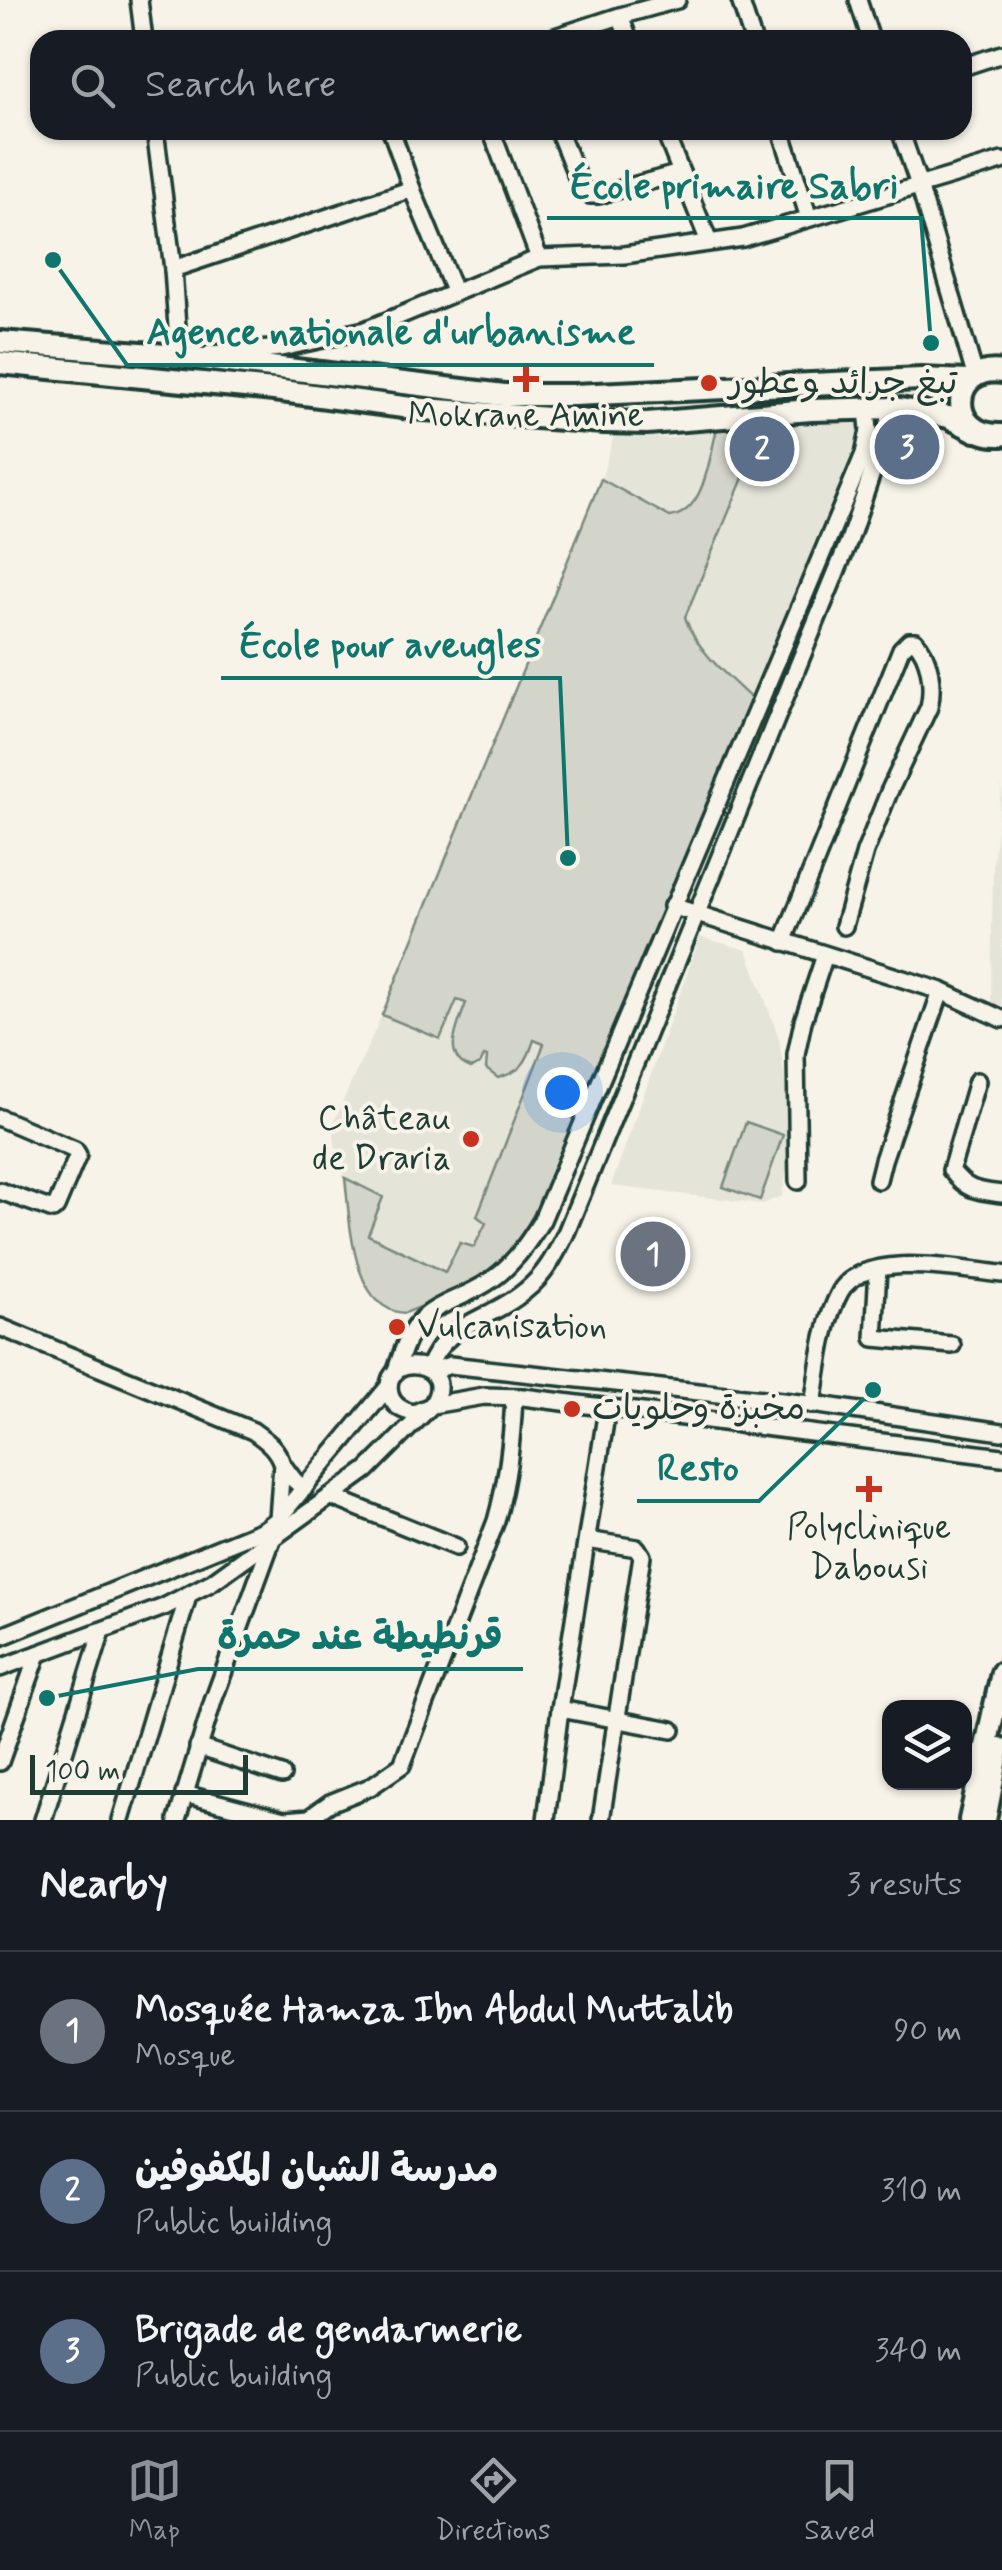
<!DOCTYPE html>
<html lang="en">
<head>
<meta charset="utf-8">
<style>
	body { margin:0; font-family:Mynerve,"Playpen Sans Arabic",sans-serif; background:#20242c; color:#f1f3f6 }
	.controls { position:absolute; right:30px; bottom:30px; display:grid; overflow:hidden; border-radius:20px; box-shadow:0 2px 8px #0004 }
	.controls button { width:90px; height:90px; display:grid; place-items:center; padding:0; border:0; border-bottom:2px solid #363941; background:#171b24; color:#f1f3f6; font:50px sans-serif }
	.scale { position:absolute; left:30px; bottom:25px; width:218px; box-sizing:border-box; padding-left:10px; border:5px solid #1f3d34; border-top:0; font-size:28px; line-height:35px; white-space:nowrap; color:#1f3d34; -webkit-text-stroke:8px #f7f3e8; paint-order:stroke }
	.you { position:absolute; left:562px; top:1092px; width:35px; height:35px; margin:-25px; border:8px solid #fff; border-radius:50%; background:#1a73e8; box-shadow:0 0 0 15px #1a73e833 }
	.badge { display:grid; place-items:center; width:65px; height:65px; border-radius:50%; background:#8c9099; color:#fff; font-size:32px; font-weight:700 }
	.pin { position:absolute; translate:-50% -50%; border:5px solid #fff; box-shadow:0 2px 10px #0006 }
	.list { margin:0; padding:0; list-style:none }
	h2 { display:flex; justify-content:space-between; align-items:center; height:130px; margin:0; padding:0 40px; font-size:42px }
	h2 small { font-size:32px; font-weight:400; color:#9ea1a6 }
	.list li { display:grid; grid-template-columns:65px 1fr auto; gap:30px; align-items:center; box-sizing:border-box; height:160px; padding:0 40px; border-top:2px solid #363941 }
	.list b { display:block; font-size:38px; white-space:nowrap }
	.list p { margin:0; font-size:32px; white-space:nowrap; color:#9ea1a6 }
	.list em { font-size:32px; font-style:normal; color:#9ea1a6 }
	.icon { flex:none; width:55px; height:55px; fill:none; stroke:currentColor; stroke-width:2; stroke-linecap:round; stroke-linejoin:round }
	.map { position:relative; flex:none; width:1002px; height:1820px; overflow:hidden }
	.search { position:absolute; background:#171b24; box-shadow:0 2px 8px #0004; left:30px; right:30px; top:30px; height:110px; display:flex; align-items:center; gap:25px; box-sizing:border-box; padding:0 35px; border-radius:30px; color:#9ea1a6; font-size:38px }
	.sheet { height:610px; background:#171b24 }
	nav { display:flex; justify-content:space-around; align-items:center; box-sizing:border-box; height:140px; border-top:2px solid #363941; background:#171b24; font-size:28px; color:#9ea1a6 }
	nav a { display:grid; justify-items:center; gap:5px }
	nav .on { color:#8c9099 }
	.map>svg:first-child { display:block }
	.built { fill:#e5e4d9 }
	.green { fill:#d3d5ca; stroke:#79897f; stroke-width:2.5 }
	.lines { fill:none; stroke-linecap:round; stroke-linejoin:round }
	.minor-casing { stroke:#1f3d34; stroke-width:22 }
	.major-casing { stroke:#1f3d34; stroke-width:28 }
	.minor { stroke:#f7f3e8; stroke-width:15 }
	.major { stroke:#f7f3e8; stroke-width:20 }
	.poi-dot { fill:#c8321e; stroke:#f7f3e8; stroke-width:4 }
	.labels { text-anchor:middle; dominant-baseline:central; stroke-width:8; stroke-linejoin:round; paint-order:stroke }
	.poi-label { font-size:35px; fill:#1f3d34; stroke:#f7f3e8; text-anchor:start }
	.leader { fill:none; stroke:#0f766e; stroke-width:4 }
	.callout-dot { fill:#0f766e; stroke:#f7f3e8; stroke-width:4 }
	.callout-label { font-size:38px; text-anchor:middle; font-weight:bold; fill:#0f766e; stroke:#f7f3e8; stroke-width:8; stroke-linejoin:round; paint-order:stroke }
</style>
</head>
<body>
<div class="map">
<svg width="1002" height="1820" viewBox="0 0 1002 1820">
	<rect width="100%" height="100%" fill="#f7f3e8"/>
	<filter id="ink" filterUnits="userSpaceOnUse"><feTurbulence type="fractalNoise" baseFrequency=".01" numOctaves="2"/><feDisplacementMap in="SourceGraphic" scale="20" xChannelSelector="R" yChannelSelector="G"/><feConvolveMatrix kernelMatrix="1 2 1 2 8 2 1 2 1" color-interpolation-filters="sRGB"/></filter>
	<g filter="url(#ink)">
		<!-- built -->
		<g class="built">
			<polygon points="847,419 856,421 862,431 862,441 542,1209 405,1313 394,1312 380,1304 362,1279 352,1235 345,1178 335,1144 333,1123 382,1015 601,479 614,436 671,438 717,429"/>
			<polygon points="1002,785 1002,1005 991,1003 993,863"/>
			<polygon points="700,937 747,950 779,1038 793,1140 782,1196 763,1204 611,1186"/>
		</g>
		<!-- green -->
		<g class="green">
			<path d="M765 425 685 617C696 651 730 678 755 702L542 1209 519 1244 472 1287 405 1313C351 1310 350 1219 345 1178L383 1197 368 1235 445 1272 460 1243 474 1247 486 1223 477 1216 544 1044 534 1040C527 1062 521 1072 498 1078L486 1069 487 1057 484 1056 480 1064 471 1068C440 1057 459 1024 466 1003L457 1000 440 1039 382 1015 601 479 670 517C705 512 709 458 717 429Z"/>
			<polygon points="746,1122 783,1135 760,1200 723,1187"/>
		</g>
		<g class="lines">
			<!-- minor casing -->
			<g class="minor-casing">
				<g id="minor">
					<polyline points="139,0 144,40"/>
					<polyline points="740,0 753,40"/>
					<polyline points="858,0 871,40"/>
					<polyline points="620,16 629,40"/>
					<polyline points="546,40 620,16 677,0"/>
					<polyline points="962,67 1002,54"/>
					<polyline points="155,130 173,269 179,356 187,355"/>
					<polyline points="391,130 412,189 454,291"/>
					<polyline points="491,130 539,258"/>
					<polyline points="558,130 582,189 590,195 599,195 680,173"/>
					<polyline points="664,130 709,242"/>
					<polyline points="781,130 809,218"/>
					<polyline points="900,130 919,185 975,375"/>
					<polyline points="173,269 412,189"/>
					<polyline points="210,354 281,348 365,330 539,258 624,255 743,238 1002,161"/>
					<polyline points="672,906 941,991 1002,1019"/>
					<path d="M783 942 901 649 909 641H915C930 656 934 686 929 707L889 792 865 852 844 926"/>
					<path d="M977 1081 951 1170C967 1191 977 1191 1002 1194"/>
					<polyline points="0,1118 75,1150 78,1155 56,1207 53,1210 0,1191"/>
					<polyline points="878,1180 883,1160 941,991"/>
					<polyline points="798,1181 796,1054 803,1021 825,955"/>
					<polyline points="878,1269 874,1338 952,1345"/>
					<path d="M0 1327 253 1431C267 1441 277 1448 282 1464"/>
					<path d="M428 1369C445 1321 490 1321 525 1291 545 1275 555 1256 566 1233L849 541 894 408"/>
					<polyline points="431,1372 450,1365 819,1405 1002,1432"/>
					<path d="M395 1373C401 1357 406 1337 418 1323 435 1304 463 1298 485 1284 510 1269 527 1245 542 1220L864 454 869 430 867 409"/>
					<polyline points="432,1405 484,1396 523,1397 1002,1457"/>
					<path d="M813 1405C819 1368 822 1325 840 1292 864 1249 962 1270 1002 1274"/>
					<polyline points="330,1496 456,1547"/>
					<polyline points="278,1519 282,1464 294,1480 304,1489"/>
					<polyline points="587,1540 637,1548 642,1556 601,1820"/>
					<polyline points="0,1637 263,1530 278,1519 389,1386"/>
					<path d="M0 1668 164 1607 212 1582 367 1470 431 1406C462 1360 380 1350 390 1394 393 1406 403 1411 414 1413L431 1406"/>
					<polyline points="560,1709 672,1730"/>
					<polyline points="198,1747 282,1775"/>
					<polyline points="0,1762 38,1654"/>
					<polyline points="184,1794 284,1820"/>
					<polyline points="43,1820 102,1631"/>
					<polyline points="121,1820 188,1596"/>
					<polyline points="177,1820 213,1701 273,1537"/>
					<path d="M285 1820 309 1818 330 1803 370 1787 402 1765 496 1521C508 1479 512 1440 514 1397"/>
					<polyline points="546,1820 560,1709 607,1409"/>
				</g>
			</g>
			<!-- major casing -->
			<g class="major-casing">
				<g id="major">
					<polyline points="0,342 179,356 504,395 574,395 921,379 968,381"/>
					<polyline points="0,363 274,390 411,408 604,422 647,423 811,410 894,408 949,417 976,431"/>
					<path d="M1002 372C949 364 946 438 1002 435"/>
					<polyline points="970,1820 1002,1673"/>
					<polyline points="985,1820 999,1748"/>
				</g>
			</g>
			<!-- minor -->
			<use href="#minor" class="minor"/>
			<!-- major -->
			<use href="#major" class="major"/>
		</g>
	</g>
	<!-- markers -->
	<g class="poi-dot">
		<path d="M521 364h10v10h10v10h-10v10h-10v-10h-10v-10h10z"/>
		<circle cx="709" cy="383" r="10"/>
		<circle cx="471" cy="1139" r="10"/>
		<circle cx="397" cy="1327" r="10"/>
		<circle cx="572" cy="1409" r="10"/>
		<path d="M864 1474h10v10h10v10h-10v10h-10v-10h-10v-10h10z"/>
	</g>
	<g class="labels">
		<!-- poi labels -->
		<g class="poi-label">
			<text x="729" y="383">تبغ جرائد وعطور</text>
			<text x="526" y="416" text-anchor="middle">Mokrane Amine</text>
			<text x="451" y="1119" text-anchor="end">Château<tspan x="451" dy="40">de Draria</tspan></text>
			<text x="417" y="1327">Vulcanisation</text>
			<text x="592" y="1409">مخبزة وحلويات</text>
			<text x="869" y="1528" text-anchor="middle">Polyclinique<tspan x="869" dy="40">Dabousi</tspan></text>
		</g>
	</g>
	<!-- callouts -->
	<path class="leader" d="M931 343L921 218H547M53 260L127 365H654M568 858L560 678H221M873 1390L759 1501H637M47 1698L198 1669H523"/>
	<g class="callout-dot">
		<circle cx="931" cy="343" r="10"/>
		<circle cx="53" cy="260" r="10"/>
		<circle cx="568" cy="858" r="10"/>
		<circle cx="873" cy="1390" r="10"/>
		<circle cx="47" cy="1698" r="10"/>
	</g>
	<g class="callout-label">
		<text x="734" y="198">École primaire Sabri</text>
		<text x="391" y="344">Agence nationale d'urbanisme</text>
		<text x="390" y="657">École pour aveugles</text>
		<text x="698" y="1480">Resto</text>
		<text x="360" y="1649">قرنطيطة عند حمرة</text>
	</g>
</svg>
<div class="controls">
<button><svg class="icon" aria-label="layers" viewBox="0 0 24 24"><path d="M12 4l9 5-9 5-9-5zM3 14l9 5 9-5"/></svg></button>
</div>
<div class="scale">100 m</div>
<div class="you"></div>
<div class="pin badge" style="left:653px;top:1254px;background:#6b7280">1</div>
<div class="pin badge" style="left:762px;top:449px;background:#5c6f8a">2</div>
<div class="pin badge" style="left:907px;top:447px;background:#5c6f8a">3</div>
<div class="search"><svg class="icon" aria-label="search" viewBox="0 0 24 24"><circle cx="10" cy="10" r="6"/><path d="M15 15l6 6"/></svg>Search here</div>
</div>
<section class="sheet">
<h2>Nearby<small>3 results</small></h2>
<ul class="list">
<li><span class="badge" style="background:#6b7280">1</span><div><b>Mosquée Hamza Ibn Abdul Muttalib</b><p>Mosque</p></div><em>90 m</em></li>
<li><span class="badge" style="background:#5c6f8a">2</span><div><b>مدرسة الشبان المكفوفين</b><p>Public building</p></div><em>310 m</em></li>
<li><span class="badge" style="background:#5c6f8a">3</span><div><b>Brigade de gendarmerie</b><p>Public building</p></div><em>340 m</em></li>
</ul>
</section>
<nav>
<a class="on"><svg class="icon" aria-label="map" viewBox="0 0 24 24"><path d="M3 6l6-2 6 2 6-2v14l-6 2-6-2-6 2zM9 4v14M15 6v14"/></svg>Map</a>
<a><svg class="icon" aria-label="directions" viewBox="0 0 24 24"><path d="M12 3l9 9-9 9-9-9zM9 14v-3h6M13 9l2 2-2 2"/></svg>Directions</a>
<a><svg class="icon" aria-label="saved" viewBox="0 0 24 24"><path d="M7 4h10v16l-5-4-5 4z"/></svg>Saved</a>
</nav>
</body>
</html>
